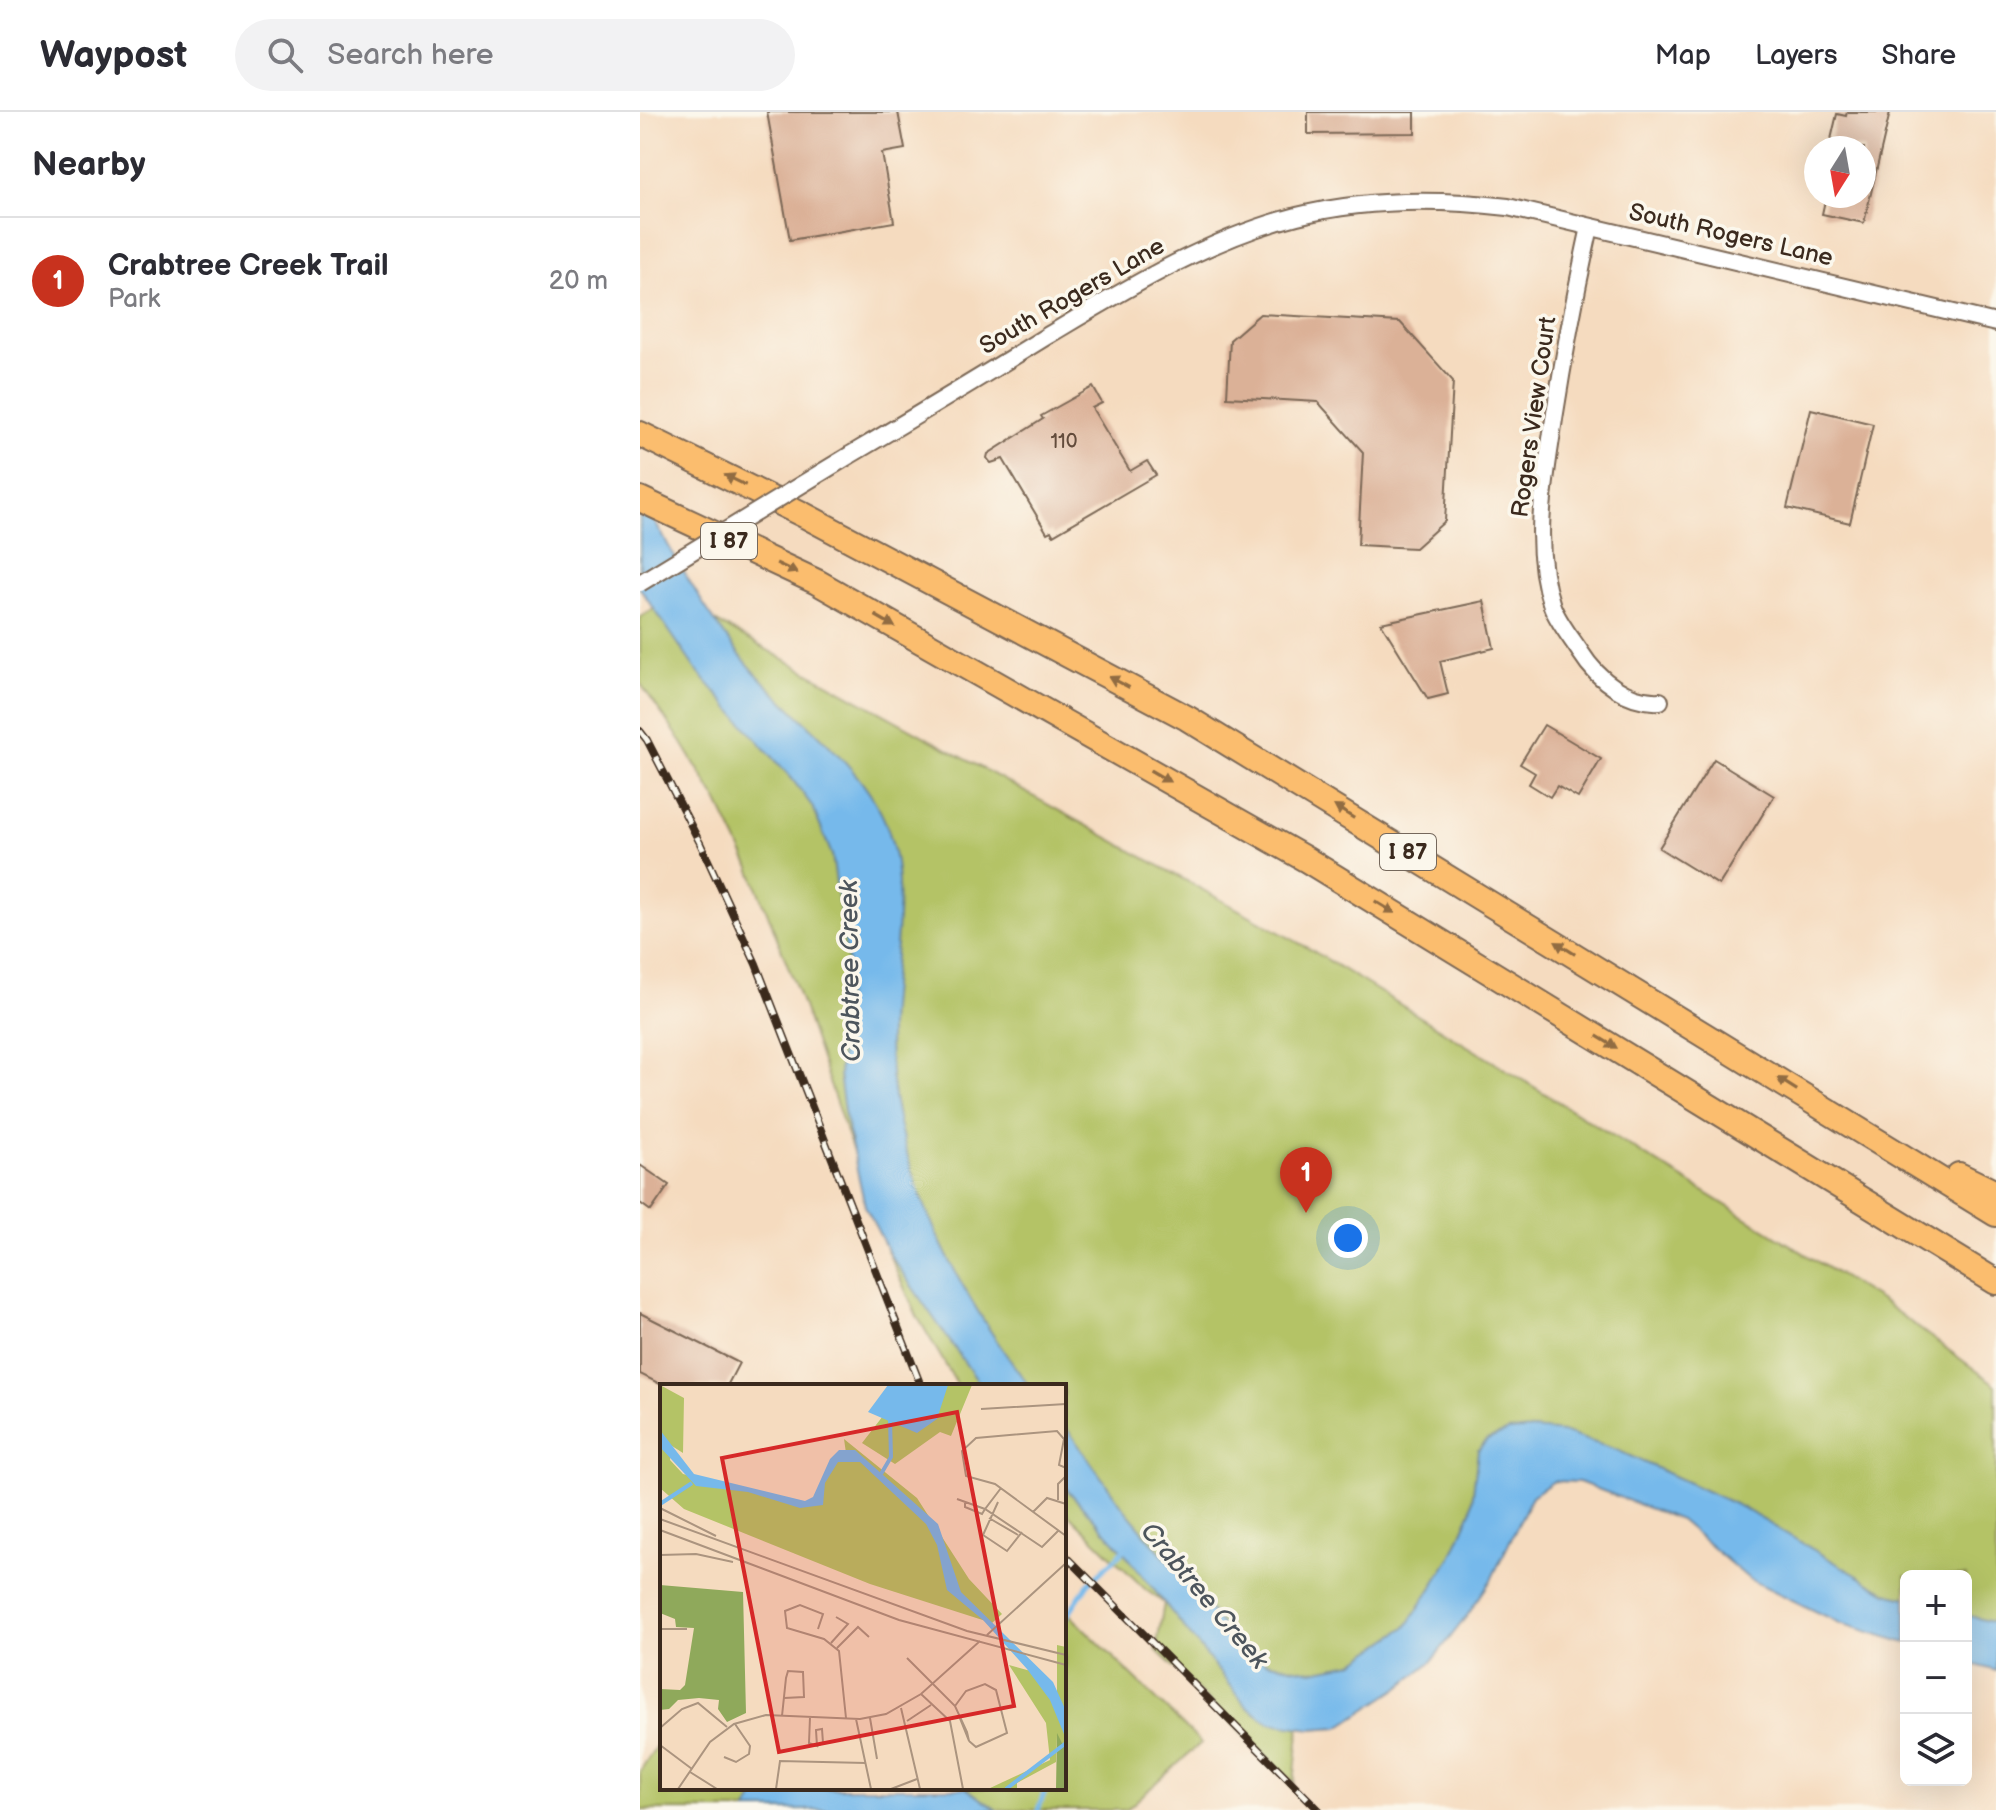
<!DOCTYPE html>
<html lang="en">
<head>
<meta charset="utf-8">
<style>
	body { margin:0; font-family:"Balsamiq Sans",sans-serif; background:#f2f2f3; color:#2b2b33 }
	.controls { position:absolute; right:24px; bottom:24px; display:grid; overflow:hidden; border-radius:12px; box-shadow:0 8px 32px #0002 }
	.controls button { width:72px; height:72px; display:grid; place-items:center; padding:0; border:0; border-bottom:2px solid #e1e1e2; background:#fff; color:#2b2b33; font:40px sans-serif }
	.compass { position:absolute; left:1164px; top:24px; width:72px; height:72px; border-radius:50%; background:#fff; box-shadow:0 8px 32px #0002; rotate:191deg }
	.you { position:absolute; left:708px; top:1126px; width:28px; height:28px; margin:-20px; border:6px solid #fff; border-radius:50%; background:#1a73e8; box-shadow:0 0 0 12px #1a73e833 }
	.badge { display:grid; place-items:center; width:52px; height:52px; border-radius:50%; background:#c8321e; color:#fff; font-size:26px; font-weight:700 }
	.pin { position:absolute; translate:-50% -66px; filter:drop-shadow(0 2px 4px #0008) }
	.pin::after { content:''; position:absolute; top:42px; width:28px; height:24px; background:inherit; clip-path:polygon(0 0,100% 0,50% 100%) }
	.list { margin:0; padding:0; list-style:none }
	h2 { display:flex; justify-content:space-between; align-items:center; height:104px; margin:0; padding:0 32px; font-size:34px }
	h2 small { font-size:26px; font-weight:400; color:#7c7c81 }
	.list li { display:grid; grid-template-columns:52px 1fr auto; gap:24px; align-items:center; box-sizing:border-box; height:128px; padding:0 32px; border-top:2px solid #e1e1e2 }
	.list b { display:block; font-size:30px; white-space:nowrap }
	.list p { margin:0; font-size:26px; white-space:nowrap; color:#7c7c81 }
	.list em { font-size:26px; font-style:normal; color:#7c7c81 }
	.icon { flex:none; width:44px; height:44px; fill:none; stroke:currentColor; stroke-width:2; stroke-linecap:round; stroke-linejoin:round }
	.map { position:relative; flex:none; width:1356px; height:1698px; overflow:hidden }
	header { display:flex; align-items:center; gap:48px; box-sizing:border-box; height:112px; padding:0 40px; background:#fff; border-bottom:2px solid #e1e1e2 }
	header strong { font-size:38px }
	nav { display:flex; gap:44px; margin-inline-start:auto; font-size:28px }
	.search { width:560px; height:72px; background:#f2f2f3; display:flex; align-items:center; gap:20px; box-sizing:border-box; padding:0 28px; border-radius:44px; color:#7c7c81; font-size:30px }
	main { display:flex }
	aside { flex:1; background:#fff }
	.map>svg:first-child { display:block }
	.green { fill:#b4c366; stroke:#787642; stroke-width:2 }
	.water { fill:#76b9eb; stroke:#587284; stroke-width:2 }
	.lines { fill:none; stroke-linecap:round; stroke-linejoin:round }
	.stream { stroke:#76b9eb; stroke-width:5 }
	.building { fill:#dbb197 }
	.minor-casing { stroke:#7c6856; stroke-width:20 }
	.highway-casing { stroke:#7c6856; stroke-width:28 }
	.minor { stroke:#fff; stroke-width:16 }
	.highway { stroke:#fbbd6e; stroke-width:24 }
	.rail-casing { stroke:#3b2a1e; stroke-width:8 }
	.rail { stroke:#fbf7ec; stroke-width:5; stroke-dasharray:15; stroke-linecap:butt }
	.minor-bridge-casing { stroke:#7c6856; stroke-width:20; stroke-linecap:butt }
	.minor-bridge { stroke:#fff; stroke-width:16 }
	.oneway { fill:#916c42 }
	.labels { text-anchor:middle; dominant-baseline:central; stroke-width:7; stroke-linejoin:round; paint-order:stroke }
	.number-label { font-size:20px; fill:#634c3c }
	.shield { fill:#fbf7ec; stroke:#75685c; stroke-width:2 }
	.shield-label { font-size:22px; font-weight:bold; fill:#3b2a1e }
	.street-label { font-size:24px; fill:#3b2a1e; stroke:#fbf7ec }
	.water-label { font-size:26px; font-style:italic; fill:#4d555c; stroke:#fbf7ec }
	.inset-river { fill:none; stroke:#76b9eb; stroke-width:4 }
	.inset-road { fill:none; stroke:#ab947f; stroke-width:2 }
	.view { fill:#d62828; fill-opacity:0.15; stroke:#d62828; stroke-width:4 }
	.inset-edge { fill:none; stroke:#3b2a1e; stroke-width:4 }
</style>
</head>
<body>
<header>
<strong>Waypost</strong>
<div class="search"><svg class="icon" aria-label="search" viewBox="0 0 24 24"><circle cx="10" cy="10" r="6"/><path d="M15 15l6 6"/></svg>Search here</div>
<nav><a>Map</a><a>Layers</a><a>Share</a></nav>
</header>
<main>
<aside>
<h2>Nearby<small></small></h2>
<ul class="list">
<li><span class="badge">1</span><div><b>Crabtree Creek Trail</b><p>Park</p></div><em>20 m</em></li>
</ul>
</aside>
<div class="map">
<svg width="1356" height="1698" viewBox="0 0 1356 1698">
	<rect width="100%" height="100%" fill="#fbf7ec"/>
	<filter id="ink" filterUnits="userSpaceOnUse"><feTurbulence type="fractalNoise" baseFrequency=".0125" numOctaves="2"/><feDisplacementMap in="SourceGraphic" scale="16" xChannelSelector="R" yChannelSelector="G"/><feConvolveMatrix kernelMatrix="1 2 1 2 8 2 1 2 1" color-interpolation-filters="sRGB"/></filter>
	<filter id="wash" filterUnits="userSpaceOnUse"><feTurbulence type="fractalNoise" baseFrequency=".006" numOctaves="4" result="noise"/><feDisplacementMap in="SourceGraphic" scale="32" xChannelSelector="R" yChannelSelector="G"/><feGaussianBlur stdDeviation="1.8" result="paint"/><feColorMatrix in="noise" values="0 0 0 0 0 0 0 0 0 0 0 0 0 0 0 0 0 1.4 0 .05"/><feComposite in="paint" operator="in"/></filter>
	<g filter="url(#wash)">
		<rect width="100%" height="100%" fill="#f5dbbf"/>
		<!-- green -->
		<g class="green">
			<polygon points="33,486 670,837 1243,1190 1356,1273 1356,1547 1326,1534 1326,1464 1266,1464 1266,1507 918,1340 801,1502 662,1589 654,1671 516,1538 524,1491 506,1478 424,1398 424,1274 318,1274 277,1204 246,1136 158,880 110,756 78,690 39,626 0,571 0,505"/>
			<polygon points="424,1497 561,1631 486,1698 0,1698 0,1659 22,1625 22,1676 424,1676"/>
		</g>
		<!-- water -->
		<g class="water">
			<path d="M0 385C35 443 67 507 112 557 156 607 225 653 248 717 270 780 251 851 249 915 247 1046 312 1172 389 1274H341L250 1143 225 1094 204 999 199 963 208 852 192 743 172 694 152 667 56 558 0 476Z"/>
			<polygon points="424,1313 485,1398 592,1525 626,1550 672,1559 713,1551 767,1514 811,1445 831,1399 838,1338 847,1328 868,1319 894,1317 922,1320 977,1338 1101,1395 1247,1481 1266,1486 1266,1531 1200,1511 1109,1467 1040,1408 939,1370 914,1369 892,1384 851,1468 827,1504 791,1550 757,1577 699,1615 671,1617 630,1611 608,1596 483,1439 424,1374"/>
			<polygon points="1326,1503 1356,1511 1356,1559 1326,1550"/>
			<polygon points="127,1676 326,1676 357,1698 107,1698 115,1685"/>
		</g>
		<g class="lines">
			<!-- stream -->
			<g class="stream">
				<polyline points="424,1508 448,1472 485,1437"/>
				<polyline points="398,1698 406,1676"/>
			</g>
		</g>
		<g id="blocks">
			<!-- building -->
			<g class="building">
				<polygon points="127,0 258,0 265,37 242,41 254,110 150,128"/>
				<polygon points="668,0 775,0 775,21 668,22"/>
				<polygon points="1207,0 1250,0 1224,111 1182,102 1186,84 1224,84 1224,36 1189,36 1197,2 1206,4"/>
				<polygon points="620,202 760,210 813,269 805,409 775,436 718,433 723,340 678,290 587,285 590,228"/>
				<polygon points="453,275 462,291 452,296 490,359 507,349 516,363 413,423 411,419 407,421 363,347 351,351 347,346 348,342 403,307 401,304"/>
				<polygon points="1171,297 1233,312 1210,411 1147,396"/>
				<polygon points="844,489 854,536 800,549 808,582 788,587 741,511"/>
				<polygon points="904,613 961,647 938,686 917,674 910,685 889,672 895,661 880,652"/>
				<polygon points="1074,647 1134,684 1079,773 1019,736"/>
				<polygon points="0,1053 29,1073 11,1099 0,1091"/>
				<polygon points="0,1201 99,1251 87,1274 24,1274 0,1262"/>
			</g>
		</g>
	</g>
	<g filter="url(#ink)">
		<use href="#blocks" fill-opacity="0" stroke="#7c6856" stroke-width="2"/>
		<g class="lines">
			<!-- minor casing -->
			<g class="minor-casing">
				<g id="minor">
					<path d="M950 115C936 178 924 243 914 307 905 369 891 433 912 494 918 510 932 527 941 541 958 568 988 591 1020 589"/>
					<path d="M210 343C276 304 342 264 407 224 486 177 567 127 657 104 724 87 800 87 868 95L1356 211"/>
				</g>
			</g>
			<!-- highway casing -->
			<g class="highway-casing">
				<g id="highway">
					<polyline points="0,322 164,403 547,606 1356,1102"/>
					<polyline points="0,387 177,470 667,748 1356,1170"/>
					<polyline points="1319,1063 1356,1081"/>
				</g>
			</g>
			<!-- minor -->
			<use href="#minor" class="minor"/>
			<!-- highway -->
			<use href="#highway" class="highway"/>
			<!-- rail casing -->
			<g class="rail-casing">
				<g id="rail">
					<polyline points="0,619 7,628 60,731 116,852 281,1274"/>
					<polyline points="424,1442 679,1698"/>
				</g>
			</g>
			<!-- rail -->
			<use href="#rail" class="rail"/>
			<!-- minor-bridge casing -->
			<g class="minor-bridge-casing">
				<polyline id="minor-bridge" points="0,471 210,343"/>
			</g>
			<!-- minor-bridge -->
			<use href="#minor-bridge" class="minor-bridge"/>
		</g>
		<!-- one-way arrows -->
		<defs><path id="oneway-solid" d="M-6-.8H1V-3.2L6.5 0L1 3.2V.8H-6Z" transform="scale(2)"/></defs>
		<g class="oneway">
			<use href="#oneway-solid" transform="translate(95 368) rotate(-154)"/>
			<use href="#oneway-solid" transform="translate(147 456) rotate(25)"/>
			<use href="#oneway-solid" transform="translate(245 509) rotate(30)"/>
			<use href="#oneway-solid" transform="translate(479 570) rotate(-152)"/>
			<use href="#oneway-solid" transform="translate(520 664) rotate(30)"/>
			<use href="#oneway-solid" transform="translate(704 700) rotate(-148)"/>
			<use href="#oneway-solid" transform="translate(745 795) rotate(31)"/>
			<use href="#oneway-solid" transform="translate(925 836) rotate(-148)"/>
			<use href="#oneway-solid" transform="translate(967 930) rotate(31)"/>
			<use href="#oneway-solid" transform="translate(1147 972) rotate(-148)"/>
		</g>
	</g>
	<g class="labels">
		<!-- number labels -->
		<g class="number-label">
			<text x="424" y="330">110</text>
		</g>
		<!-- shield labels -->
		<g class="shield">
			<rect x="61" y="411" width="56" height="36" rx="6"/>
			<rect x="740" y="722" width="56" height="36" rx="6"/>
		</g>
		<g class="shield-label">
			<text x="89" y="429">I 87</text>
			<text x="768" y="740">I 87</text>
		</g>
		<!-- street labels -->
		<g class="street-label">
			<text transform="translate(1091 123) rotate(13)">South Rogers Lane</text>
			<text transform="translate(432 184) rotate(-30)">South Rogers Lane</text>
			<text transform="translate(894 305) rotate(-82)">Rogers View Court</text>
		</g>
		<!-- water labels -->
		<g class="water-label">
			<text transform="translate(211 859) rotate(-91)">Crabtree Creek</text>
			<text transform="translate(564 1484) rotate(50)">Crabtree Creek</text>
		</g>
	</g>
	<!-- overview -->
	<g transform="translate(20 1272)">
		<rect width="406" height="406" fill="#f5dbbf"/>
		<path d="M0 1 24 14 23 69 12 62 10 76 23 90 150 121 165 89 186 69 184 55 257 114 309 195 342 230 332 239 210 200 24 125 0 104ZM247 1H312L291 52 280 48 235 80 202 59ZM397 261 406 263V367L397 351 396 378 357 399V405H328L390 376 386 339 349 281 378 289 397 320Z" fill="#b4c366"/>
		<path d="M0 201 83 208 86 329 67 338 58 325 59 316 39 314 18 316 9 325 0 326V305L20 306 25 301 34 244 16 243 15 235 0 229ZM397 349 406 367 405 405H396Z" fill="#8fa95b"/>
		<path d="M228 1H288L277 35 257 49 208 28ZM0 46 34 90 145 117 153 113 170 75 179 66H195L278 140 301 208 393 298 406 327V355L390 316 367 285 323 236 287 206 277 161 266 140 200 78H178L165 99 163 121 140 124 88 108 36 102 0 63Z" fill="#76b9eb"/>
		<path class="inset-river" d="M221 90 231 73 230 36M0 120 32 99M346 405 406 359"/>
		<path class="inset-road" d="M321 25 406 20M406 84 399 81 404 55 397 47 316 54 302 67 306 92 335 100 406 152M297 115 325 125 341 104M398 116V100L406 92M305 118V123L322 130 325 125 382 163 398 147M338 118 323 151 347 167 362 148M0 124 56 152M373 128 387 114 406 120M329 134 358 151M0 135 307 247 406 271M0 146 239 236 406 281M0 171 36 170 73 178M0 245H27M158 245 163 230 140 221 125 227 127 244 164 255 179 267 186 334M327 251 406 179M171 259 188 240 176 233M177 264 198 243 209 253M247 274 295 322 307 348 309 357 299 332M261 310 290 337 303 405M295 322 306 307 325 300 336 306 347 349 316 363 309 357M241 324 260 405M122 332 126 294 128 287 143 288 144 313 124 314M150 333 149 359 157 362 156 346 162 345 163 359 157 362M210 334 217 375M196 335 211 405M247 337 271 321M0 344 22 325 38 319 67 343M0 361 32 385M64 373 76 378 89 370 90 362 75 340M30 388 57 405M18 405 50 358 74 340 106 331 200 335 226 330 261 310 320 257M116 405 120 377 206 379M231 405 257 395"/>
		<path class="view" d="M297 28 354 322 119 368 62 74Z"/>
		<rect width="406" height="406" class="inset-edge"/>
	</g>
</svg>
<div class="controls">
<button>+</button>
<button>−</button>
<button><svg class="icon" aria-label="layers" viewBox="0 0 24 24"><path d="M12 4l9 5-9 5-9-5zM3 14l9 5 9-5"/></svg></button>
</div>
<svg class="compass" viewBox="-18 -18 36 36"><path d="M0-13l5 13h-10z" fill="#e53935"/><path d="M0 13l5-13h-10z" fill="#7c7c81"/></svg>
<div class="you"></div>
<div class="pin badge" style="left:666px;top:1101px">1</div>
</div>
</main>
</body>
</html>
